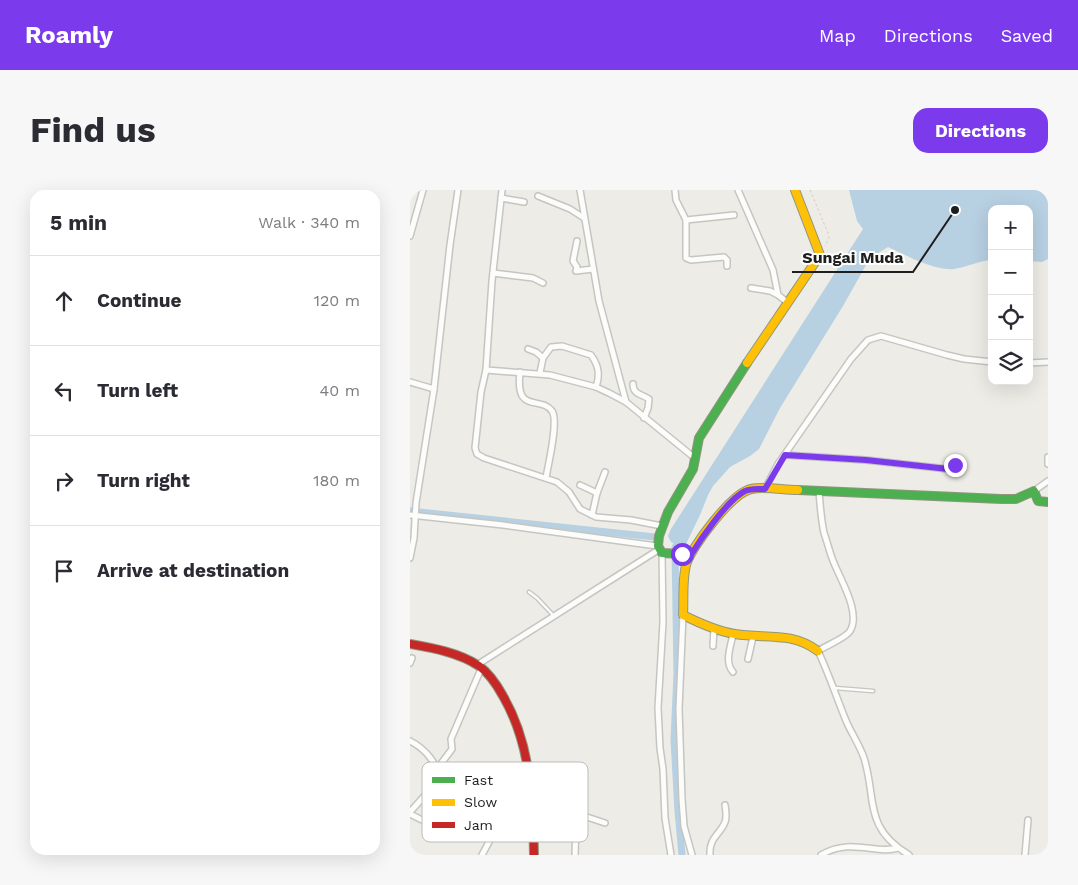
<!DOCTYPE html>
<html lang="en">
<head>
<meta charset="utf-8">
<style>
	body { margin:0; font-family:"Work Sans",sans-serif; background:#f7f7f7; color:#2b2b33 }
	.controls { position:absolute; right:15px; top:15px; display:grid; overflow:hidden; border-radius:10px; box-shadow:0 5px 20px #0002 }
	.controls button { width:45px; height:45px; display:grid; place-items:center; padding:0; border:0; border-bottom:1px solid #e1e1e2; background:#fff; color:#2b2b33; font:25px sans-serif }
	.stop { position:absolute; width:15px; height:15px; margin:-11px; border:4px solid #7c3aed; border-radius:50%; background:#fff }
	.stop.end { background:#7c3aed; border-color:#fff; box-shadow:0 1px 5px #0008 }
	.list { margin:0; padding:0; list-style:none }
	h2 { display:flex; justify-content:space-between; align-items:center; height:65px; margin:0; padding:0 20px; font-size:21px }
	h2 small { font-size:16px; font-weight:400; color:#7c7c81 }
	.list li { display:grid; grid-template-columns:32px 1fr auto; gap:15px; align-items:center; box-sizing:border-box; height:90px; padding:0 20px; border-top:1px solid #e1e1e2 }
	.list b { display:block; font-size:19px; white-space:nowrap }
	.list em { font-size:16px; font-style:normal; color:#7c7c81 }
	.icon { flex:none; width:28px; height:28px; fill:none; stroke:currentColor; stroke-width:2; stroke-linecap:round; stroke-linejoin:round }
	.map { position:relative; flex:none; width:638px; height:665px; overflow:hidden; border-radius:15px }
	header { display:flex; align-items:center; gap:30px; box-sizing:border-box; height:70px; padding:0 25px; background:#7c3aed; color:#fff }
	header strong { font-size:24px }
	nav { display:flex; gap:28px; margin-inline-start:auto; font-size:18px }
	.intro { display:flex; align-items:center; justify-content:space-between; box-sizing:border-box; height:120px; padding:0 30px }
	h1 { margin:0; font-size:35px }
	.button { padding:12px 22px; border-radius:15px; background:#7c3aed; color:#fff; font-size:18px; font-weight:700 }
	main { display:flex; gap:30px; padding:0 30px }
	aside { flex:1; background:#fff; border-radius:15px; box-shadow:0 5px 20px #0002 }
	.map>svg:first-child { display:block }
	.water { fill:#b7d0e2 }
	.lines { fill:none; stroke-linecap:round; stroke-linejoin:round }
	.canal { stroke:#b7d0e2; stroke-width:7 }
	.lane-casing { stroke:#c5c5c2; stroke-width:5 }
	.street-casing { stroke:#c5c5c2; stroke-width:8 }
	.fast-casing { stroke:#90977e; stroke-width:10 }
	.slow-casing { stroke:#90977e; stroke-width:10 }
	.jam-casing { stroke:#90977e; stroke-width:10 }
	.path { stroke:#d7cbc6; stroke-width:1; stroke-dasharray:2.5 2.5; stroke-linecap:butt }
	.lane { stroke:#fcfcfb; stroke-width:2.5 }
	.street { stroke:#fcfcfb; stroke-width:5 }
	.fast { stroke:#4caf50; stroke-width:8 }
	.slow { stroke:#ffc107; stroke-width:8 }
	.jam { stroke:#c62828; stroke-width:8 }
	.route { stroke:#7c3aed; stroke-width:6 }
	.key { fill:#fff; stroke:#bcbcbc; stroke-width:1 }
	.key-label { font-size:14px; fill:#1e1e1e }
	.leader { fill:none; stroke:#1e1e1e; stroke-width:2 }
	.callout-dot { fill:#1e1e1e; stroke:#fff; stroke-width:2 }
	.callout-label { font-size:16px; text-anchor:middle; font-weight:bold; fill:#1e1e1e; stroke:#fff; stroke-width:4; stroke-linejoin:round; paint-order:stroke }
</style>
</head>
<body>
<header>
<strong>Roamly</strong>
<nav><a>Map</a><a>Directions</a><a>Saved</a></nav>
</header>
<div class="intro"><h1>Find us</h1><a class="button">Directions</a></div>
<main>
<aside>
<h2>5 min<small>Walk · 340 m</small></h2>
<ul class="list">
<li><svg class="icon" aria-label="ahead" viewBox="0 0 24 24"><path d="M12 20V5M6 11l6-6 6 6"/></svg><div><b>Continue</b></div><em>120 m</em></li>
<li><svg class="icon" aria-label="left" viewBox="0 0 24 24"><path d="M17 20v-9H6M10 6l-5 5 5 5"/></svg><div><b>Turn left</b></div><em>40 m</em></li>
<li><svg class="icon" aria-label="right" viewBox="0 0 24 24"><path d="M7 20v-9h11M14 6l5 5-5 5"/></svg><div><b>Turn right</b></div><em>180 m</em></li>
<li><svg class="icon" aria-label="arrive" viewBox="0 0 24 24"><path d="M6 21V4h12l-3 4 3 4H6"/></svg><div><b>Arrive at destination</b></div></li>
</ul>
</aside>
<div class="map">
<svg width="638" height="665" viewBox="0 0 638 665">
	<rect width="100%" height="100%" fill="#edece6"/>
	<!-- water -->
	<path class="water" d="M439 0H638V69L632 72 619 71V19H582V70C568 71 557 77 544 79 524 81 496 65 478 57L460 68 433 116 370 218 349 259 340 266 320 277 303 296 298 305 290 325 276 354H265L261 352 258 346 261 339 453 39 447 31Z"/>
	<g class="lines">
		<!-- canal -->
		<g class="canal">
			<polyline points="0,321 245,347"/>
			<polyline points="270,347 265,358 267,484 264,550 268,621 272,665"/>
		</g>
		<!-- lane casing -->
		<g class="lane-casing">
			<g id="lane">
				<polyline points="119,402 127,408 143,425"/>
				<polyline points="425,498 463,501"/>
			</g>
		</g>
		<!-- street casing -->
		<g class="street-casing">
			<g id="street">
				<polyline points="92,0 82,91 76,180 140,185 186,197 199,203 216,212 286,269"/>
				<polyline points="170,0 189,111 216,212"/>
				<polyline points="265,0 266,10 276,30 276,68 281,70 314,67 317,70 317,76"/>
				<polyline points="328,0 363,80 368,105 377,112"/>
				<polyline points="128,6 160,19 174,28"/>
				<polyline points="91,8 114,12"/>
				<polyline points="276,30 324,25"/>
				<polyline points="0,46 13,0"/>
				<polyline points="167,51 163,71 167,77 166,81 183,79"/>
				<polyline points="83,83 123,88 133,93"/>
				<polyline points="341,98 360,101 368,105"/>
				<polyline points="118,159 126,162 133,168"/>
				<polyline points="619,173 638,172"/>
				<polyline points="76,180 71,202 65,258 67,264 74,268 147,292 159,302 170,319 186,327 221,330 252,336"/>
				<path d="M110 182C105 225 130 205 142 221 149 231 138 275 136 288"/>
				<path d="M130 183 133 168 141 157 152 156 181 165C189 176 190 185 186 197"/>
				<polyline points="0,192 24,199"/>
				<path d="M223 194C223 205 232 204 239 209L238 218 234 228"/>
				<polyline points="375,265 456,270 538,279 545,275 548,270"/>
				<polyline points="638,267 638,274"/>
				<polyline points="170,295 187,303"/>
				<polyline points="355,299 368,274 441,169 458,150 471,146 537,165 554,169 582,172"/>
				<path d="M409 301C410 315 411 329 414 343 417 351 419 360 422 368 428 386 452 422 440 441 436 448 417 455 408 461 419 484 427 509 437 533 442 544 450 556 454 568 467 610 453 637 499 665"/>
				<polyline points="624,301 638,291"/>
				<polyline points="0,325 93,335 247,356"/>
				<polyline points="182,325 187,303 195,282"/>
				<polyline points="252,363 253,432 248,518 250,558 253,579 255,628 261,665"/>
				<polyline points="0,368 4,348 6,313 24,199 40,55 48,0"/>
				<polyline points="273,425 269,519 272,609 274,636 282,665"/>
				<polyline points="303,456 304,438"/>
				<polyline points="338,469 343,447"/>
				<polyline points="0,473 2,468"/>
				<polyline points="67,475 248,360"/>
				<path d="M323 482C314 472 321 456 323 444"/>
				<path d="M0 551C14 558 31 575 27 592"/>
				<polyline points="27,579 42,559 41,549 71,479"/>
				<path d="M56 606C62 596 69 583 81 580L122 608"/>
				<polyline points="160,619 168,624"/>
				<path d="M0 622 27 592 56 606C56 611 56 617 58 622 63 632 78 638 89 635 95 633 100 629 108 629 113 628 118 630 123 631"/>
				<polyline points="0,624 40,644"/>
				<polyline points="72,665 88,635"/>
				<polyline points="165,665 166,636 168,624 195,633"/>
				<path d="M300 665C299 647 310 645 315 632 317 627 316 621 315 615"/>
				<path d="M411 665C441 647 466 665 488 658"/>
				<polyline points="615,665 618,630"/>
			</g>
		</g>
		<!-- fast casing -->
		<g class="fast-casing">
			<g id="fast">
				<polyline points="388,300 591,309 606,309 624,301 628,311 638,312"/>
				<polyline points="279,367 272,364 252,363 248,356 249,346 258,322 283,279 289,248 337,173"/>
			</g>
		</g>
		<!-- slow casing -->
		<g class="slow-casing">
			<g id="slow">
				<polyline points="337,173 410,65 385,0"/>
				<path d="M388 300C373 300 355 296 341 299 322 303 281 357 276 375 272 391 274 408 273 425 289 433 306 441 325 444 355 449 381 441 408 461"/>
			</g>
		</g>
		<!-- jam casing -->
		<g class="jam-casing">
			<path id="jam" d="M0 454C23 458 50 463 69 476 79 483 87 495 93 506 121 554 123 610 124 665"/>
		</g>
		<!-- path -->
		<polyline class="path" points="400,0 418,43 419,48 415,56"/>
		<!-- lane -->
		<use href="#lane" class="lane"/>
		<!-- street -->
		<use href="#street" class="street"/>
		<!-- fast -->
		<use href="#fast" class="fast"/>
		<!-- slow -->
		<use href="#slow" class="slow"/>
		<!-- jam -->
		<use href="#jam" class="jam"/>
	</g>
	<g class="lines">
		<!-- route -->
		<path class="route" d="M272 364 279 368C290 350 317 310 335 301 340 298 349 299 355 299L375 265 456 270 538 279 545 275"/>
	</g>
	<!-- legend -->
	<rect x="12" y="572" width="166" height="80" rx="8" class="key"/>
	<rect x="22" y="587" width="23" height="6" fill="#4caf50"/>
	<rect x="22" y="609" width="23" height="7" fill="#ffc107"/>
	<rect x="22" y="632" width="23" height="6" fill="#c62828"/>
	<g class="key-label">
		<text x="54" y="595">Fast</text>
		<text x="54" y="617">Slow</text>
		<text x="54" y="640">Jam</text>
	</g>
	<!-- callouts -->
	<path class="leader" d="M545 20L503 82H382"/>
	<circle class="callout-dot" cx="545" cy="20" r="5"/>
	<g class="callout-label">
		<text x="443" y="73">Sungai Muda</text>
	</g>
</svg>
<div class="controls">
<button>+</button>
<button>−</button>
<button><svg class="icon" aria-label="locate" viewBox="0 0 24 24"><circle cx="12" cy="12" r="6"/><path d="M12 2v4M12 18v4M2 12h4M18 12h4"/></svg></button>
<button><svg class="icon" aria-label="layers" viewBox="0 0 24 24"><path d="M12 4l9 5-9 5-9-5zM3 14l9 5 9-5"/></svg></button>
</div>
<div class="stop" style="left:272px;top:364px"></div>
<div class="stop end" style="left:545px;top:275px"></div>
</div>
</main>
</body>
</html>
